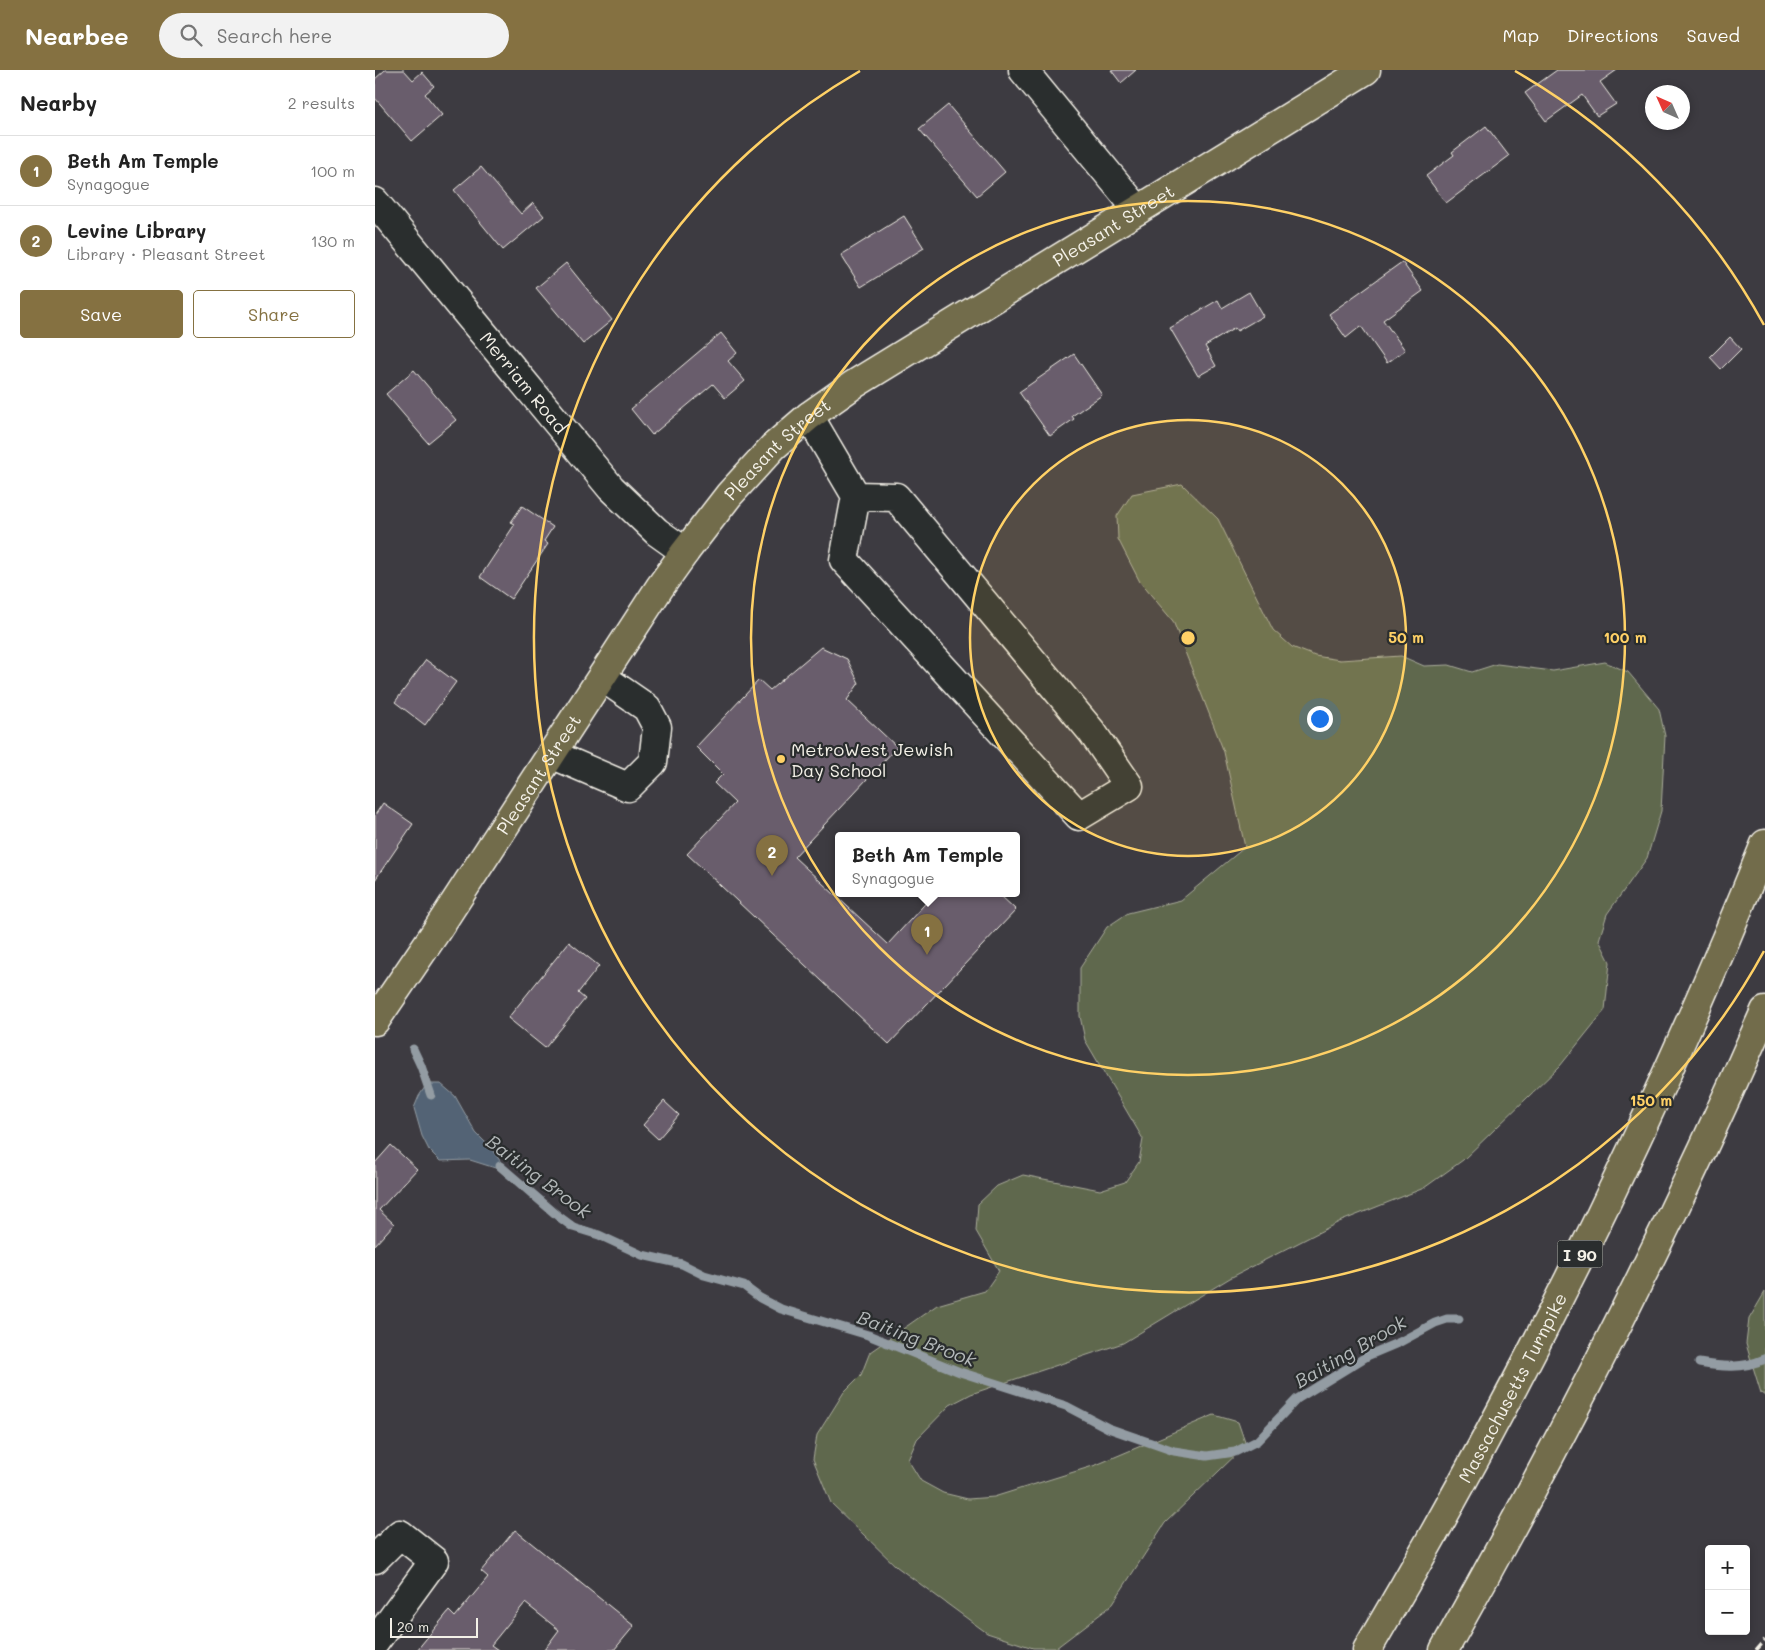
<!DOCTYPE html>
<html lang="en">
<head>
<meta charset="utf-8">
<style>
	body { margin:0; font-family:Mali,sans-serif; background:#f2f2f2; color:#222 }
	.controls { position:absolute; right:15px; bottom:15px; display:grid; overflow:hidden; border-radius:5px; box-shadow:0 2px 8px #0003 }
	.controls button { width:45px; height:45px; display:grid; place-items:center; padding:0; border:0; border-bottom:1px solid #e0e0e0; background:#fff; color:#222; font:25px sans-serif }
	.compass { position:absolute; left:1270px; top:15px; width:45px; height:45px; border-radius:50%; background:#fff; box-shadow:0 2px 8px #0003; rotate:315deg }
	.scale { position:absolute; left:15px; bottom:12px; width:88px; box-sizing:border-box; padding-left:5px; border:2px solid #f4f1e8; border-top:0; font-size:14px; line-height:18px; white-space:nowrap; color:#f4f1e8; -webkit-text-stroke:4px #2a2d2e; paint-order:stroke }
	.you { position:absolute; left:944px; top:648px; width:18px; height:18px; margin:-12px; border:4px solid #fff; border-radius:50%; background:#1a73e8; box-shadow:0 0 0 8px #1a73e833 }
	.badge { display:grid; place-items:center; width:32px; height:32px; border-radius:50%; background:#857141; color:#fff; font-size:16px; font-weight:700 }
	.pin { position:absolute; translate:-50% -41px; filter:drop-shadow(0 1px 2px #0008) }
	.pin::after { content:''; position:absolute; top:26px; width:18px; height:15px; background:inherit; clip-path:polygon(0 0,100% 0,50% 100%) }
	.popup { position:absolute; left:460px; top:762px; width:185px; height:65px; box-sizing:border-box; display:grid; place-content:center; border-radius:5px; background:#fff; filter:drop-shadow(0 1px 4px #0005); font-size:16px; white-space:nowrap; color:#767676 }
	.popup b { font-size:19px; color:#222 }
	.popup::after { content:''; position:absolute; left:50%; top:100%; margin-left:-10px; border:10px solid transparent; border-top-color:#fff }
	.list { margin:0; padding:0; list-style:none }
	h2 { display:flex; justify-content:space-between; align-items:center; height:65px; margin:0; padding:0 20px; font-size:21px }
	h2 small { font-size:16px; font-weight:400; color:#767676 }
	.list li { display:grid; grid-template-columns:32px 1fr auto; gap:15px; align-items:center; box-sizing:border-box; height:70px; padding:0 20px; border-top:1px solid #e0e0e0 }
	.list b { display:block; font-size:19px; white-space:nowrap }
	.list p { margin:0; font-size:16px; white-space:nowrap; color:#767676 }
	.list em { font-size:16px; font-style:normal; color:#767676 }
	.actions { display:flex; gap:10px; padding:15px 20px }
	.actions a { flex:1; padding:11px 0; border:1px solid #857141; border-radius:5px; text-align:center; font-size:18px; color:#857141 }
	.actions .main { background:#857141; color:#fff }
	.icon { flex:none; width:28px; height:28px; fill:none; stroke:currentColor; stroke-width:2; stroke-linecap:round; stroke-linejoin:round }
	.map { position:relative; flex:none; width:1390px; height:1580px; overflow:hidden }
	header { display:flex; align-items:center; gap:30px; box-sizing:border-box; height:70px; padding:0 25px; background:#857141; color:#fff }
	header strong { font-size:24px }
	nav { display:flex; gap:28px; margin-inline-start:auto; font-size:18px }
	.search { width:350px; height:45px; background:#f2f2f2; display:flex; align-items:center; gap:12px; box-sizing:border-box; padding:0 18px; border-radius:28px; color:#767676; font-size:19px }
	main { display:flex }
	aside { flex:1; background:#fff }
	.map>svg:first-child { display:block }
	.green { fill:#5f684e; stroke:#aaac9b }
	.water { fill:#536475; stroke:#939ca3 }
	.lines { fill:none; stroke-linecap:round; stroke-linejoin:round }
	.stream { stroke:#939ca3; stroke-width:9 }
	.building { fill:#695d6c; stroke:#f4f1e8 }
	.minor-casing { stroke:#f4f1e8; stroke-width:31 }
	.major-casing { stroke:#f4f1e8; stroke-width:31 }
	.highway-casing { stroke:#f4f1e8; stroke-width:31 }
	.minor { stroke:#2a2d2e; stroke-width:28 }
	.major { stroke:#726c4b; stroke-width:28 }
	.highway { stroke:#726c4b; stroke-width:28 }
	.rail { stroke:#f4f1e8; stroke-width:4; stroke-dasharray:8 4; stroke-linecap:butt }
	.ring { fill:none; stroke:#ffd166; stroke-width:2.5 }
	.poi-dot { fill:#ffd166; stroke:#2a2d2e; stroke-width:2 }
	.labels { text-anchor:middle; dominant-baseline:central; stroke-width:4.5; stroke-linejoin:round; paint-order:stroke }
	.shield { fill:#2a2d2e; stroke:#b7b6b0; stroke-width:1 }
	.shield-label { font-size:16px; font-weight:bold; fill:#f4f1e8 }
	.street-label { font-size:18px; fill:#f4f1e8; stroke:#2a2d2e }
	.poi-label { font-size:18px; fill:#f4f1e8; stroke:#2a2d2e; text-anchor:start }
	.water-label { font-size:19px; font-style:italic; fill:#b4b9ba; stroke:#2a2d2e }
	.centre { fill:#ffd166; stroke:#2a2d2e; stroke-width:2.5 }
	.ring-label { font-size:15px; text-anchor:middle; font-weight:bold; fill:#ffd166; stroke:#2a2d2e; stroke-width:4.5; stroke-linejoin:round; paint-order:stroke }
</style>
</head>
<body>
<header>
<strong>Nearbee</strong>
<div class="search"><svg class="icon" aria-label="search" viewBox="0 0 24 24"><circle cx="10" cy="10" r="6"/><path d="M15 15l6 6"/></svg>Search here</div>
<nav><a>Map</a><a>Directions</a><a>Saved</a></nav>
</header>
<main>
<aside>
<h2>Nearby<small>2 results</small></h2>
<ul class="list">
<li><span class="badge">1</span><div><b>Beth Am Temple</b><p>Synagogue</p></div><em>100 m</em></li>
<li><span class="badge">2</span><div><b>Levine Library</b><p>Library · Pleasant Street</p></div><em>130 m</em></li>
</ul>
<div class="actions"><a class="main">Save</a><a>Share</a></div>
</aside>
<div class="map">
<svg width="1390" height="1580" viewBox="0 0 1390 1580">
	<rect width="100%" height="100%" fill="#3d3b41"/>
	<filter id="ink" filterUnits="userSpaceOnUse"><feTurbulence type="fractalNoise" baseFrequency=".02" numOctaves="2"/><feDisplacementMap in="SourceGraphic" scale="10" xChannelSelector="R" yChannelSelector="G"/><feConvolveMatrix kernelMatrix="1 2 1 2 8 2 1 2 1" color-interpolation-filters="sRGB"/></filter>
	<g filter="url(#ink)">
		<!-- green -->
		<g class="green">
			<polygon points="807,414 843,449 898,560 917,577 940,586 965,590 1026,586 1049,596 1074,595 1097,602 1122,594 1178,601 1230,592 1253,602 1284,639 1290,666 1286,741 1272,788 1232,844 1224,870 1235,892 1230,940 1185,996 1088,1090 1049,1118 964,1152 855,1208 748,1273 596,1324 575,1335 542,1369 533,1390 546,1411 568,1423 593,1429 619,1427 721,1395 839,1345 863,1352 871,1375 790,1453 736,1536 681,1578 658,1578 612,1563 522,1497 456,1433 438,1389 442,1365 469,1322 486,1305 495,1282 562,1235 610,1221 624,1201 601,1161 603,1134 622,1116 648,1105 725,1120 750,1112 764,1092 768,1069 710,970 705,946 705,898 732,857 753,843 806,830 870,777 849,682 798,551 765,512 743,469 742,446 757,424"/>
			<polygon points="1390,1222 1390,1326 1386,1323 1371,1274 1374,1249"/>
		</g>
		<!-- water -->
		<polygon class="water" points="52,1014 66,1014 80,1026 101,1063 116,1078 133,1102 95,1090 65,1091 54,1080 47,1066 39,1038 44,1026"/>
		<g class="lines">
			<!-- stream -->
			<g class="stream">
				<polyline points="38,979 46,996 56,1025"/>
				<polyline points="125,1096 183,1146 198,1157 224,1165 267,1185 307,1194 329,1205 369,1216 385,1228 406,1239 493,1265 585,1302 691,1336 733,1358 799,1381 832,1386 860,1382 882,1371 922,1329 994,1285 1025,1272 1060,1253 1072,1249 1084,1249"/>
				<path d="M1324 1293C1348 1297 1367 1299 1390 1289"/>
			</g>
		</g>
		<!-- building -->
		<g class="building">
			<polygon points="10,0 29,0 38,10 47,2 59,16 50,24 67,45 37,71 0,28 0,9"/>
			<polygon points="736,0 761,0 746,13"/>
			<polygon points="1182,0 1242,0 1225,12 1241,34 1222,46 1207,25 1171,51 1150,23"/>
			<polygon points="573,35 630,102 602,126 544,59"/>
			<polygon points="1111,56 1134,86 1071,133 1051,106 1079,85 1077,82"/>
			<polygon points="106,97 146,144 158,133 169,146 128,180 79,120"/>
			<polygon points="529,146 549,178 486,217 466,185"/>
			<polygon points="1027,192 1048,221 1008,250 1030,280 1012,293 986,256 971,268 954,244"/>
			<polygon points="191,193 237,250 208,274 161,218"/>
			<polygon points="874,222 888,246 862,261 860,258 830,276 841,296 823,306 795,258 843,230 847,238"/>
			<polygon points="346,263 362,283 353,291 370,311 350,328 338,314 277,365 256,339"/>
			<polygon points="1355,267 1366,279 1346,299 1335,287"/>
			<polygon points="699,284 727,325 697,346 699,349 675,366 644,322"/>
			<polygon points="39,300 81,350 53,373 11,324"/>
			<polygon points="147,436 178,457 169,471 173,474 136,529 105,507 140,454 136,452"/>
			<polygon points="446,577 472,589 484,613 472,630 522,677 419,787 513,874 559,824 624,824 641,840 514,974 312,784 360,733 339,713 348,704 321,677 384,610 395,620"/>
			<polygon points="51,590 81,612 50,655 20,632"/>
			<polygon points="8,733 38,754 0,810 0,745"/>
			<polygon points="194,872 224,896 203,923 210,929 170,978 133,948"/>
			<polygon points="289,1031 304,1045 283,1069 268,1055"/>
			<polygon points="16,1075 42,1099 4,1140 19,1154 0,1175 0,1093"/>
			<polygon points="140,1460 259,1556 239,1580 169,1580 184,1560 150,1533 116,1575 123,1580 42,1580 74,1541 80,1547 113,1507 106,1501"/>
		</g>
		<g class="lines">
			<!-- minor casing -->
			<g class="minor-casing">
				<g id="minor">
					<polyline points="648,0 763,140"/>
					<path id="s1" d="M0 132 236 418 282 462 310 482"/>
					<polyline points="434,346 481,426 469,490 704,746 754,716 717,662 521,427 481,426"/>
					<polyline points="176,684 253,717 278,692 282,657 272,638 227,607"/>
					<polyline points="0,1489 25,1464 59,1491 0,1572"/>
				</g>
			</g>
			<!-- major casing -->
			<g class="major-casing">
				<g id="major">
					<path id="s2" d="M0 951 60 863 285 517 310 482 354 425 398 377 434 346 478 315 991 0"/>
				</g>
			</g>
			<!-- highway casing -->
			<g class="highway-casing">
				<g id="highway">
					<path id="s3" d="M992 1580C1144 1322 1278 1052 1390 774"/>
					<path d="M1069 1580C1186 1372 1295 1159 1390 941"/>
				</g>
			</g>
			<!-- minor -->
			<use href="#minor" class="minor"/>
			<!-- major -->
			<use href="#major" class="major"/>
			<!-- highway -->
			<use href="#highway" class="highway"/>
			<!-- rail -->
			<polyline class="rail" points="1381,1580 1390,1570"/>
		</g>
	</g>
	<!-- distance rings -->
	<circle cx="813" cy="568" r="218" fill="#ffd166" fill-opacity=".12"/>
	<g class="ring">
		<circle cx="813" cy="568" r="218"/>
		<circle cx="813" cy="568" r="437"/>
		<path d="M1389 881A655 655 0 1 1 485 1M1140 1A655 655 0 0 1 1389 255"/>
	</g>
	<!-- markers -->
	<circle class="poi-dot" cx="406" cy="689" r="5"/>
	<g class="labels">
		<!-- shield labels -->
		<rect class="shield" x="1182.5" y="1170.5" width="45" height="27" rx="4"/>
		<g class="shield-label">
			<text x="1205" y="1184">I 90</text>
		</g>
		<!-- street labels -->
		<g class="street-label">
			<text stroke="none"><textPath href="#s2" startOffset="1106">Pleasant Street</textPath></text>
			<text stroke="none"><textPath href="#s1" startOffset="234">Merriam Road</textPath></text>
			<text stroke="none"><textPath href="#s2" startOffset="701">Pleasant Street</textPath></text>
			<text stroke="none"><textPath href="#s2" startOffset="296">Pleasant Street</textPath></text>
			<text stroke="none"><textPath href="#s3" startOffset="300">Massachusetts Turnpike</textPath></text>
		</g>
		<!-- poi labels -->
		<g class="poi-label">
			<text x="416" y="679">MetroWest Jewish<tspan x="416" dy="21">Day School</tspan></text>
		</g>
		<!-- water labels -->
		<g class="water-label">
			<text transform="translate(164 1106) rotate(37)">Baiting Brook</text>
			<text transform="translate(542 1268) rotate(21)">Baiting Brook</text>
			<text transform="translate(975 1281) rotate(-30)">Baiting Brook</text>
		</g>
	</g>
	<circle cx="813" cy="568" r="8" class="centre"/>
	<g class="ring-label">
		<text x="1031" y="573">50 m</text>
		<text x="1250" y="573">100 m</text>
		<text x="1276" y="1036">150 m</text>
	</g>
</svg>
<div class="controls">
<button>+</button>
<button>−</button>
</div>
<svg class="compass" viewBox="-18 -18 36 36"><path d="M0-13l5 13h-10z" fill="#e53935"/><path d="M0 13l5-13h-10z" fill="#767676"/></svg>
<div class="scale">20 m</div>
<div class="you"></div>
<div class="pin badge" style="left:552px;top:885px">1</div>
<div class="popup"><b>Beth Am Temple</b>Synagogue</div>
<div class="pin badge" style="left:397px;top:806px">2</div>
</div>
</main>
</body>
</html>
